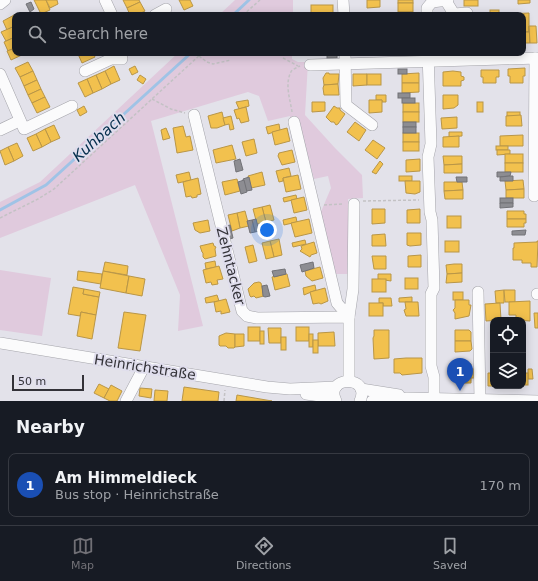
<!DOCTYPE html>
<html lang="en">
<head>
<meta charset="utf-8">
<style>
	body { margin:0; font-family:"DejaVu Sans",sans-serif; background:#242831; color:#f1f3f6 }
	.controls { position:absolute; right:12px; bottom:12px; display:grid; overflow:hidden; border-radius:8px; box-shadow:0 2px 10px #0003 }
	.controls button { width:36px; height:36px; display:grid; place-items:center; padding:0; border:0; border-bottom:1px solid #363941; background:#171b24; color:#f1f3f6; font:20px sans-serif }
	.scale { position:absolute; left:12px; bottom:10px; width:72px; box-sizing:border-box; padding-left:4px; border:2px solid #333238; border-top:0; font-size:11px; line-height:14px; white-space:nowrap; color:#333238; -webkit-text-stroke:3px #e0deed; paint-order:stroke }
	.you { position:absolute; left:267px; top:230px; width:14px; height:14px; margin:-10px; border:3px solid #fff; border-radius:50%; background:#1a73e8; box-shadow:0 0 0 6px #1a73e833 }
	.badge { display:grid; place-items:center; width:26px; height:26px; border-radius:50%; background:#717076; color:#fff; font-size:13px; font-weight:700 }
	.pin { position:absolute; translate:-50% -33px; filter:drop-shadow(0 1px 2px #0008) }
	.pin::after { content:''; position:absolute; top:21px; width:14px; height:12px; background:inherit; clip-path:polygon(0 0,100% 0,50% 100%) }
	.list { margin:0; padding:0; list-style:none }
	h2 { display:flex; justify-content:space-between; align-items:center; height:52px; margin:0; padding:0 16px; font-size:17px }
	h2 small { font-size:13px; font-weight:400; color:#9ea1a6 }
	.list li { display:grid; grid-template-columns:26px 1fr auto; gap:12px; align-items:center; box-sizing:border-box; height:64px; margin:0 8px 8px; padding:0 8px; border:1px solid #363941; border-radius:8px }
	.list b { display:block; font-size:15px; white-space:nowrap }
	.list p { margin:0; font-size:13px; white-space:nowrap; color:#9ea1a6 }
	.list em { font-size:13px; font-style:normal; color:#9ea1a6 }
	.icon { flex:none; width:22px; height:22px; fill:none; stroke:currentColor; stroke-width:2; stroke-linecap:round; stroke-linejoin:round }
	.map { position:relative; flex:none; width:538px; height:401px; overflow:hidden }
	.search { position:absolute; background:#171b24; box-shadow:0 2px 10px #0003; left:12px; right:12px; top:12px; height:44px; display:flex; align-items:center; gap:10px; box-sizing:border-box; padding:0 14px; border-radius:8px; color:#9ea1a6; font-size:15px }
	.sheet { height:124px; background:#171b24 }
	nav { display:flex; justify-content:space-around; align-items:center; box-sizing:border-box; height:56px; border-top:1px solid #363941; background:#171b24; font-size:11px; color:#9ea1a6 }
	nav a { display:grid; justify-items:center; gap:2px }
	nav .on { color:#717076 }
	.map>svg:first-child { display:block }
	.green { fill:#e0cadd }
	.homes { fill:#f2c14e; stroke:#b99647 }
	.industry { fill:#8d8d92; stroke:#727277 }
	.lines { fill:none; stroke-linecap:round; stroke-linejoin:round }
	.stream { stroke:#9fc3e6; stroke-width:3 }
	.minor-casing { stroke:#a4a4aa; stroke-width:12 }
	.path { stroke:#c3c2c4; stroke-width:1.5; stroke-dasharray:3 2; stroke-linecap:butt }
	.minor { stroke:#fbfbfc; stroke-width:11 }
	.labels { text-anchor:middle; dominant-baseline:central; stroke-width:4; stroke-linejoin:round; paint-order:stroke }
	.street-label { font-size:14px; fill:#333238; stroke:#e0deed }
	.water-label { font-size:15px; font-style:italic; fill:#042d4b; stroke:#e0deed }
</style>
</head>
<body>
<div class="map">
<svg width="538" height="401" viewBox="0 0 538 401">
	<rect width="100%" height="100%" fill="#e3e2ea"/>
	<!-- green -->
	<g class="green">
		<polygon points="235,0 293,0 293,15 219,15"/>
		<polygon points="178,53 292,53 292,59 298,62 308,62 305,115 335,148 362,175 363,198 348,199 349,274 334,274 320,214 331,188 328,176 314,179 307,153 298,154 290,116 268,121 259,96 248,92 151,121 203,326 178,331 180,295 135,185 0,238 0,202 40,182"/>
		<polygon points="0,270 51,278 42,336 0,330"/>
	</g>
	<!-- homes -->
	<g class="homes">
		<polygon points="34,0 46,0 50,10 41,14"/>
		<polygon points="46,0 57,0 58,4 50,8"/>
		<polygon points="123,0 139,0 140,2 127,8"/>
		<polygon points="179,0 190,0 193,6 184,10"/>
		<polygon points="367,0 380,0 380,7 367,8"/>
		<rect x="398" y="0" width="15" height="3"/>
		<rect x="464" y="0" width="14" height="6"/>
		<polygon points="518,0 530,0 530,3 518,4"/>
		<polygon points="140,2 145,11 137,15 130,15 127,8"/>
		<rect x="398" y="3" width="15" height="9"/>
		<rect x="311" y="5" width="22" height="10"/>
		<rect x="490" y="10" width="9" height="5"/>
		<polygon points="398,12 413,12 413,15 399,15"/>
		<polygon points="529,13 529,32 523,32 523,15 507,15 507,14"/>
		<polygon points="16,14 15,15 15,26 7,30 3,21"/>
		<polygon points="15,26 15,37 6,41 1,32"/>
		<polygon points="529,26 530,43 523,43 523,32 529,32"/>
		<polygon points="529,26 536,26 537,43 530,43"/>
		<polygon points="15,37 15,48 8,51 4,42"/>
		<polygon points="15,48 15,53 24,53 24,54 11,60 7,51"/>
		<polygon points="81,53 93,53 95,57 82,63 78,54"/>
		<polygon points="28,62 33,71 20,77 15,68"/>
		<polygon points="114,66 120,80 111,84 105,71"/>
		<polygon points="135,66 138,72 132,75 129,69"/>
		<polygon points="525,68 525,76 523,76 523,83 510,83 510,76 508,76 508,69"/>
		<polygon points="481,70 499,70 499,77 496,77 496,83 483,83 483,77 481,77"/>
		<polygon points="33,71 37,80 24,86 20,77"/>
		<polygon points="105,71 111,84 102,89 96,75"/>
		<polygon points="453,71 461,72 461,76 464,77 464,80 461,81 461,86 443,86 443,72"/>
		<polygon points="326,73 329,73 329,74 339,74 338,84 324,85 323,78"/>
		<polygon points="419,73 419,83 402,83 402,74"/>
		<polygon points="353,74 367,74 367,85 353,86"/>
		<rect x="367" y="74" width="14" height="11"/>
		<polygon points="96,75 102,89 93,93 87,79"/>
		<polygon points="140,75 146,79 143,84 137,80"/>
		<polygon points="87,79 93,93 85,97 78,83"/>
		<polygon points="37,80 41,89 28,95 24,86"/>
		<polygon points="402,83 419,83 419,92 402,93"/>
		<polygon points="338,84 339,95 324,95 323,88 324,85"/>
		<polygon points="41,89 45,97 32,103 28,95"/>
		<polygon points="376,95 386,95 386,102 382,102 382,100 376,100"/>
		<polygon points="443,95 458,95 458,105 454,108 443,109"/>
		<polygon points="45,97 50,107 37,113 32,103"/>
		<polygon points="248,100 249,106 239,109 236,102"/>
		<polygon points="369,100 382,100 382,112 369,113"/>
		<polygon points="312,102 325,102 325,111 312,112"/>
		<rect x="477" y="102" width="6" height="10"/>
		<rect x="403" y="103" width="16" height="9"/>
		<polygon points="84,106 87,112 80,116 77,110"/>
		<polygon points="334,106 337,108 340,108 340,110 345,114 338,124 336,125 334,122 331,122 326,117"/>
		<polygon points="246,107 249,121 241,123 239,118 237,119 234,110"/>
		<polygon points="222,112 225,125 217,128 211,128 208,116"/>
		<rect x="403" y="112" width="16" height="10"/>
		<rect x="507" y="112" width="13" height="4"/>
		<polygon points="521,115 522,126 506,126 506,116"/>
		<polygon points="231,116 234,129 230,130 229,124 225,125 223,118"/>
		<polygon points="457,117 457,128 442,129 441,118"/>
		<polygon points="355,122 366,130 359,141 347,132"/>
		<polygon points="279,124 280,130 268,134 266,127"/>
		<polygon points="54,125 60,138 51,142 45,129"/>
		<polygon points="183,126 186,137 190,136 193,150 177,153 173,128"/>
		<polygon points="166,128 170,138 163,140 161,130"/>
		<polygon points="287,128 290,141 275,145 272,132"/>
		<polygon points="45,129 51,142 42,147 36,134"/>
		<polygon points="449,132 462,132 462,136 449,137"/>
		<rect x="403" y="133" width="16" height="9"/>
		<polygon points="36,134 42,147 33,151 27,138"/>
		<polygon points="523,135 523,146 500,146 500,136"/>
		<polygon points="459,136 459,147 443,147 443,137"/>
		<polygon points="254,139 257,153 246,156 242,142"/>
		<polygon points="373,140 385,148 377,159 365,150"/>
		<rect x="403" y="142" width="16" height="9"/>
		<polygon points="17,143 23,156 14,161 8,147"/>
		<polygon points="232,145 236,159 216,163 213,150"/>
		<rect x="496" y="146" width="12" height="4"/>
		<polygon points="8,147 14,161 5,165 0,151"/>
		<polygon points="292,150 295,162 282,165 278,156 279,153"/>
		<polygon points="497,150 510,150 510,154 497,155"/>
		<rect x="505" y="154" width="18" height="9"/>
		<polygon points="443,156 462,156 462,164 444,165"/>
		<polygon points="420,159 420,171 406,172 406,160"/>
		<polygon points="380,161 383,164 376,174 372,172"/>
		<rect x="505" y="163" width="18" height="9"/>
		<polygon points="462,164 462,173 444,173 444,165"/>
		<polygon points="289,168 291,176 283,178 283,181 279,182 276,171"/>
		<polygon points="189,172 191,180 178,183 176,175"/>
		<polygon points="262,172 265,185 251,188 248,176"/>
		<polygon points="298,175 301,189 286,192 283,178"/>
		<rect x="399" y="176" width="13" height="5"/>
		<polygon points="198,178 201,194 197,195 197,197 192,198 191,196 186,197 183,182"/>
		<polygon points="237,179 240,191 225,195 222,182"/>
		<polygon points="523,180 524,189 506,190 505,181"/>
		<polygon points="405,181 420,181 420,192 415,194 406,193"/>
		<polygon points="444,182 462,182 463,190 444,191"/>
		<polygon points="524,189 524,198 506,198 506,190"/>
		<polygon points="463,190 463,199 445,199 444,191"/>
		<polygon points="296,195 297,199 284,202 283,198"/>
		<polygon points="304,197 307,210 294,213 291,200"/>
		<polygon points="270,205 274,220 266,222 262,207"/>
		<polygon points="262,207 266,222 257,224 253,209"/>
		<polygon points="372,209 385,209 385,223 372,224"/>
		<polygon points="420,209 420,223 407,223 407,210"/>
		<polygon points="245,211 249,226 240,228 237,213"/>
		<polygon points="507,211 524,211 524,214 526,214 526,219 507,219"/>
		<polygon points="237,213 240,228 232,231 228,215"/>
		<rect x="447" y="216" width="14" height="12"/>
		<polygon points="296,217 297,222 284,225 283,220"/>
		<polygon points="309,219 312,233 295,237 291,223"/>
		<polygon points="507,219 526,219 526,223 524,223 524,227 507,227"/>
		<polygon points="208,220 210,231 200,233 195,230 193,223"/>
		<polygon points="407,233 421,233 421,245 410,246 407,245"/>
		<polygon points="385,234 386,246 372,246 372,235"/>
		<polygon points="279,239 282,255 274,257 270,241"/>
		<polygon points="305,240 306,244 293,247 292,243"/>
		<polygon points="270,241 274,257 266,259 262,243"/>
		<rect x="445" y="241" width="14" height="11"/>
		<polygon points="537,241 538,241 537,267 531,267 531,263 522,263 522,260 513,260 513,248 514,248 514,243 537,242"/>
		<polygon points="314,242 317,253 311,255 310,257 300,251 302,249 301,246"/>
		<polygon points="213,243 214,246 216,247 215,249 216,256 205,259 203,257 203,253 202,252 200,246"/>
		<polygon points="253,245 257,261 249,263 245,247"/>
		<polygon points="421,255 421,267 408,267 408,256"/>
		<polygon points="372,256 386,256 386,269 374,269"/>
		<polygon points="215,261 216,267 206,269 205,263"/>
		<polygon points="105,262 128,266 127,275 103,271"/>
		<polygon points="454,264 462,264 462,273 447,274 446,265"/>
		<polygon points="219,266 223,279 217,280 218,284 212,285 211,282 206,283 203,270"/>
		<polygon points="320,267 323,278 312,281 306,276 305,271"/>
		<polygon points="78,271 102,274 101,284 77,280"/>
		<polygon points="103,271 129,276 126,293 100,288"/>
		<polygon points="462,273 462,282 446,283 447,274"/>
		<polygon points="287,274 290,286 275,290 272,277"/>
		<polygon points="378,274 391,274 391,281 378,279"/>
		<polygon points="129,276 145,279 142,296 126,293"/>
		<rect x="405" y="278" width="13" height="11"/>
		<rect x="372" y="279" width="14" height="13"/>
		<polygon points="259,282 261,283 264,296 256,298 254,296 251,297 250,296 248,289 254,283"/>
		<polygon points="315,285 316,290 304,295 303,288"/>
		<polygon points="73,287 84,289 83,294 99,297 96,315 81,312 80,316 68,314"/>
		<polygon points="325,288 328,301 321,304 319,303 313,304 310,292"/>
		<polygon points="84,289 100,292 99,297 83,294"/>
		<polygon points="504,290 504,303 496,303 495,291"/>
		<polygon points="504,290 515,290 515,302 505,302"/>
		<rect x="453" y="292" width="10" height="8"/>
		<polygon points="217,295 219,301 206,303 205,298"/>
		<polygon points="412,297 412,302 399,302 399,298"/>
		<polygon points="379,298 391,298 392,306 383,306 383,303 379,303"/>
		<polygon points="226,299 230,312 221,314 221,311 216,312 214,302"/>
		<polygon points="455,300 469,300 469,305 471,305 469,316 455,319 455,313 453,310 455,308"/>
		<polygon points="530,301 530,321 516,320 516,315 509,315 509,302"/>
		<polygon points="405,302 418,302 419,316 406,316 404,310 406,309"/>
		<rect x="369" y="303" width="14" height="13"/>
		<polygon points="500,303 501,320 486,321 485,304"/>
		<polygon points="81,312 96,315 92,339 77,336"/>
		<polygon points="124,312 146,315 140,351 118,348"/>
		<polygon points="534,313 538,313 538,328 535,328"/>
		<rect x="248" y="327" width="12" height="14"/>
		<rect x="296" y="327" width="13" height="14"/>
		<polygon points="268,328 281,328 281,343 269,343"/>
		<polygon points="374,330 389,330 389,358 374,359 373,338 374,336"/>
		<polygon points="455,330 469,330 471,332 471,341 455,341"/>
		<rect x="260" y="331" width="4" height="13"/>
		<polygon points="334,332 335,346 318,346 318,333"/>
		<polygon points="226,333 235,334 235,347 234,348 228,348 226,346 220,346 219,345 219,336"/>
		<polygon points="235,334 244,334 244,346 235,347"/>
		<rect x="309" y="334" width="4" height="13"/>
		<rect x="281" y="337" width="5" height="13"/>
		<rect x="313" y="340" width="5" height="13"/>
		<polygon points="455,341 471,341 472,349 470,351 455,352"/>
		<polygon points="406,358 422,358 422,373 402,375 400,373 394,373 394,359"/>
		<polygon points="457,364 471,364 471,369 474,369 474,378 471,378 471,383 457,383"/>
		<polygon points="528,369 532,369 533,379 528,379"/>
		<polygon points="488,373 493,373 493,386 498,386 488,386"/>
		<rect x="523" y="373" width="5" height="12"/>
		<polygon points="99,384 109,389 104,398 94,393"/>
		<polygon points="111,385 122,391 117,401 110,401 104,398"/>
		<polygon points="184,387 219,392 218,401 182,401"/>
		<polygon points="140,388 152,389 151,398 139,396"/>
		<polygon points="155,390 168,391 167,401 154,401"/>
		<polygon points="237,395 272,401 236,401"/>
	</g>
	<!-- industry -->
	<g class="industry">
		<polygon points="31,2 34,9 30,12 26,4"/>
		<rect x="327" y="53" width="10" height="5"/>
		<rect x="398" y="69" width="9" height="5"/>
		<rect x="398" y="93" width="12" height="5"/>
		<rect x="402" y="98" width="13" height="5"/>
		<rect x="403" y="122" width="13" height="5"/>
		<rect x="403" y="127" width="13" height="6"/>
		<polygon points="240,159 243,170 236,172 234,161"/>
		<polygon points="497,172 511,172 510,176 497,177"/>
		<polygon points="510,176 513,176 513,181 500,181 500,177"/>
		<polygon points="249,177 252,190 246,191 243,179"/>
		<polygon points="456,177 467,177 467,182 457,182"/>
		<polygon points="244,180 247,192 241,194 238,182"/>
		<rect x="500" y="198" width="13" height="5"/>
		<polygon points="500,203 513,203 513,207 500,208"/>
		<polygon points="256,219 259,231 255,232 252,220"/>
		<polygon points="252,220 255,232 250,233 247,221"/>
		<polygon points="230,225 233,238 229,239 226,226"/>
		<polygon points="526,230 525,235 512,235 512,231"/>
		<polygon points="313,262 314,268 302,272 300,265"/>
		<polygon points="285,269 286,274 274,277 272,271"/>
		<polygon points="267,285 270,296 265,297 263,296 262,286"/>
	</g>
	<g class="lines">
		<!-- stream -->
		<g class="stream">
			<polyline points="233,15 249,0"/>
			<polyline points="0,210 46,185 191,53"/>
		</g>
		<!-- minor casing -->
		<g class="minor-casing">
			<g id="minor">
				<polyline points="105,0 112,15"/>
				<polyline points="343,0 344,15"/>
				<polyline points="446,1 454,14 467,13"/>
				<polyline points="0,4 5,0"/>
				<polyline points="155,15 166,9"/>
				<polyline points="427,15 427,8 432,2 448,0"/>
				<polyline points="345,53 346,105 372,125"/>
				<polyline points="428,53 431,144 428,157 430,212 432,220 434,288 431,294 431,366 434,377 434,398"/>
				<polyline points="310,65 538,58"/>
				<polyline points="85,71 111,59 122,59 120,53"/>
				<polyline points="0,74 24,129 72,106"/>
				<polyline points="194,115 242,311 247,316 257,318 349,317 349,381"/>
				<polyline points="294,122 337,303 349,317 353,289 354,204"/>
				<polyline points="0,130 19,121"/>
				<polyline points="534,196 535,58"/>
				<polyline points="478,292 480,400"/>
				<polyline points="537,294 538,294"/>
				<polyline points="0,343 267,387 290,389 336,387"/>
				<polyline points="361,389 399,395"/>
				<polyline points="306,394 334,398"/>
				<polyline points="126,401 144,367"/>
				<path d="M336 401C323 376 372 374 360 401"/>
				<polyline points="372,401 396,400 407,398 538,401"/>
			</g>
		</g>
		<!-- path -->
		<g class="path">
			<polyline points="243,15 260,0"/>
			<polyline points="199,56 207,62 213,64 231,60"/>
			<polyline points="283,58 298,66"/>
			<polyline points="152,99 171,109 185,113"/>
			<path d="M292 112C290 98 284 83 292 70L300 66"/>
			<polyline points="363,201 419,200"/>
			<polyline points="324,205 344,204"/>
			<polyline points="0,218 38,199 54,189 202,53"/>
			<polyline points="224,401 225,390"/>
		</g>
		<!-- minor -->
		<use href="#minor" class="minor"/>
	</g>
	<g class="labels">
		<!-- street labels -->
		<g class="street-label">
			<text transform="translate(231 266) rotate(76)">Zehntacker</text>
			<text transform="translate(145 367) rotate(9)">Heinrichstraße</text>
		</g>
		<!-- water labels -->
		<g class="water-label">
			<text transform="translate(99 137) rotate(-42)">Kuhbach</text>
		</g>
	</g>
</svg>
<div class="controls">
<button><svg class="icon" aria-label="locate" viewBox="0 0 24 24"><circle cx="12" cy="12" r="6"/><path d="M12 2v4M12 18v4M2 12h4M18 12h4"/></svg></button>
<button><svg class="icon" aria-label="layers" viewBox="0 0 24 24"><path d="M12 4l9 5-9 5-9-5zM3 14l9 5 9-5"/></svg></button>
</div>
<div class="scale">50 m</div>
<div class="you"></div>
<div class="pin badge" style="left:460px;top:391px;background:#1a4fb4">1</div>
<div class="search"><svg class="icon" aria-label="search" viewBox="0 0 24 24"><circle cx="10" cy="10" r="6"/><path d="M15 15l6 6"/></svg>Search here</div>
</div>
<section class="sheet">
<h2>Nearby<small></small></h2>
<ul class="list">
<li><span class="badge" style="background:#1a4fb4">1</span><div><b>Am Himmeldieck</b><p>Bus stop · Heinrichstraße</p></div><em>170 m</em></li>
</ul>
</section>
<nav>
<a class="on"><svg class="icon" aria-label="map" viewBox="0 0 24 24"><path d="M3 6l6-2 6 2 6-2v14l-6 2-6-2-6 2zM9 4v14M15 6v14"/></svg>Map</a>
<a><svg class="icon" aria-label="directions" viewBox="0 0 24 24"><path d="M12 3l9 9-9 9-9-9zM9 14v-3h6M13 9l2 2-2 2"/></svg>Directions</a>
<a><svg class="icon" aria-label="saved" viewBox="0 0 24 24"><path d="M7 4h10v16l-5-4-5 4z"/></svg>Saved</a>
</nav>
</body>
</html>
